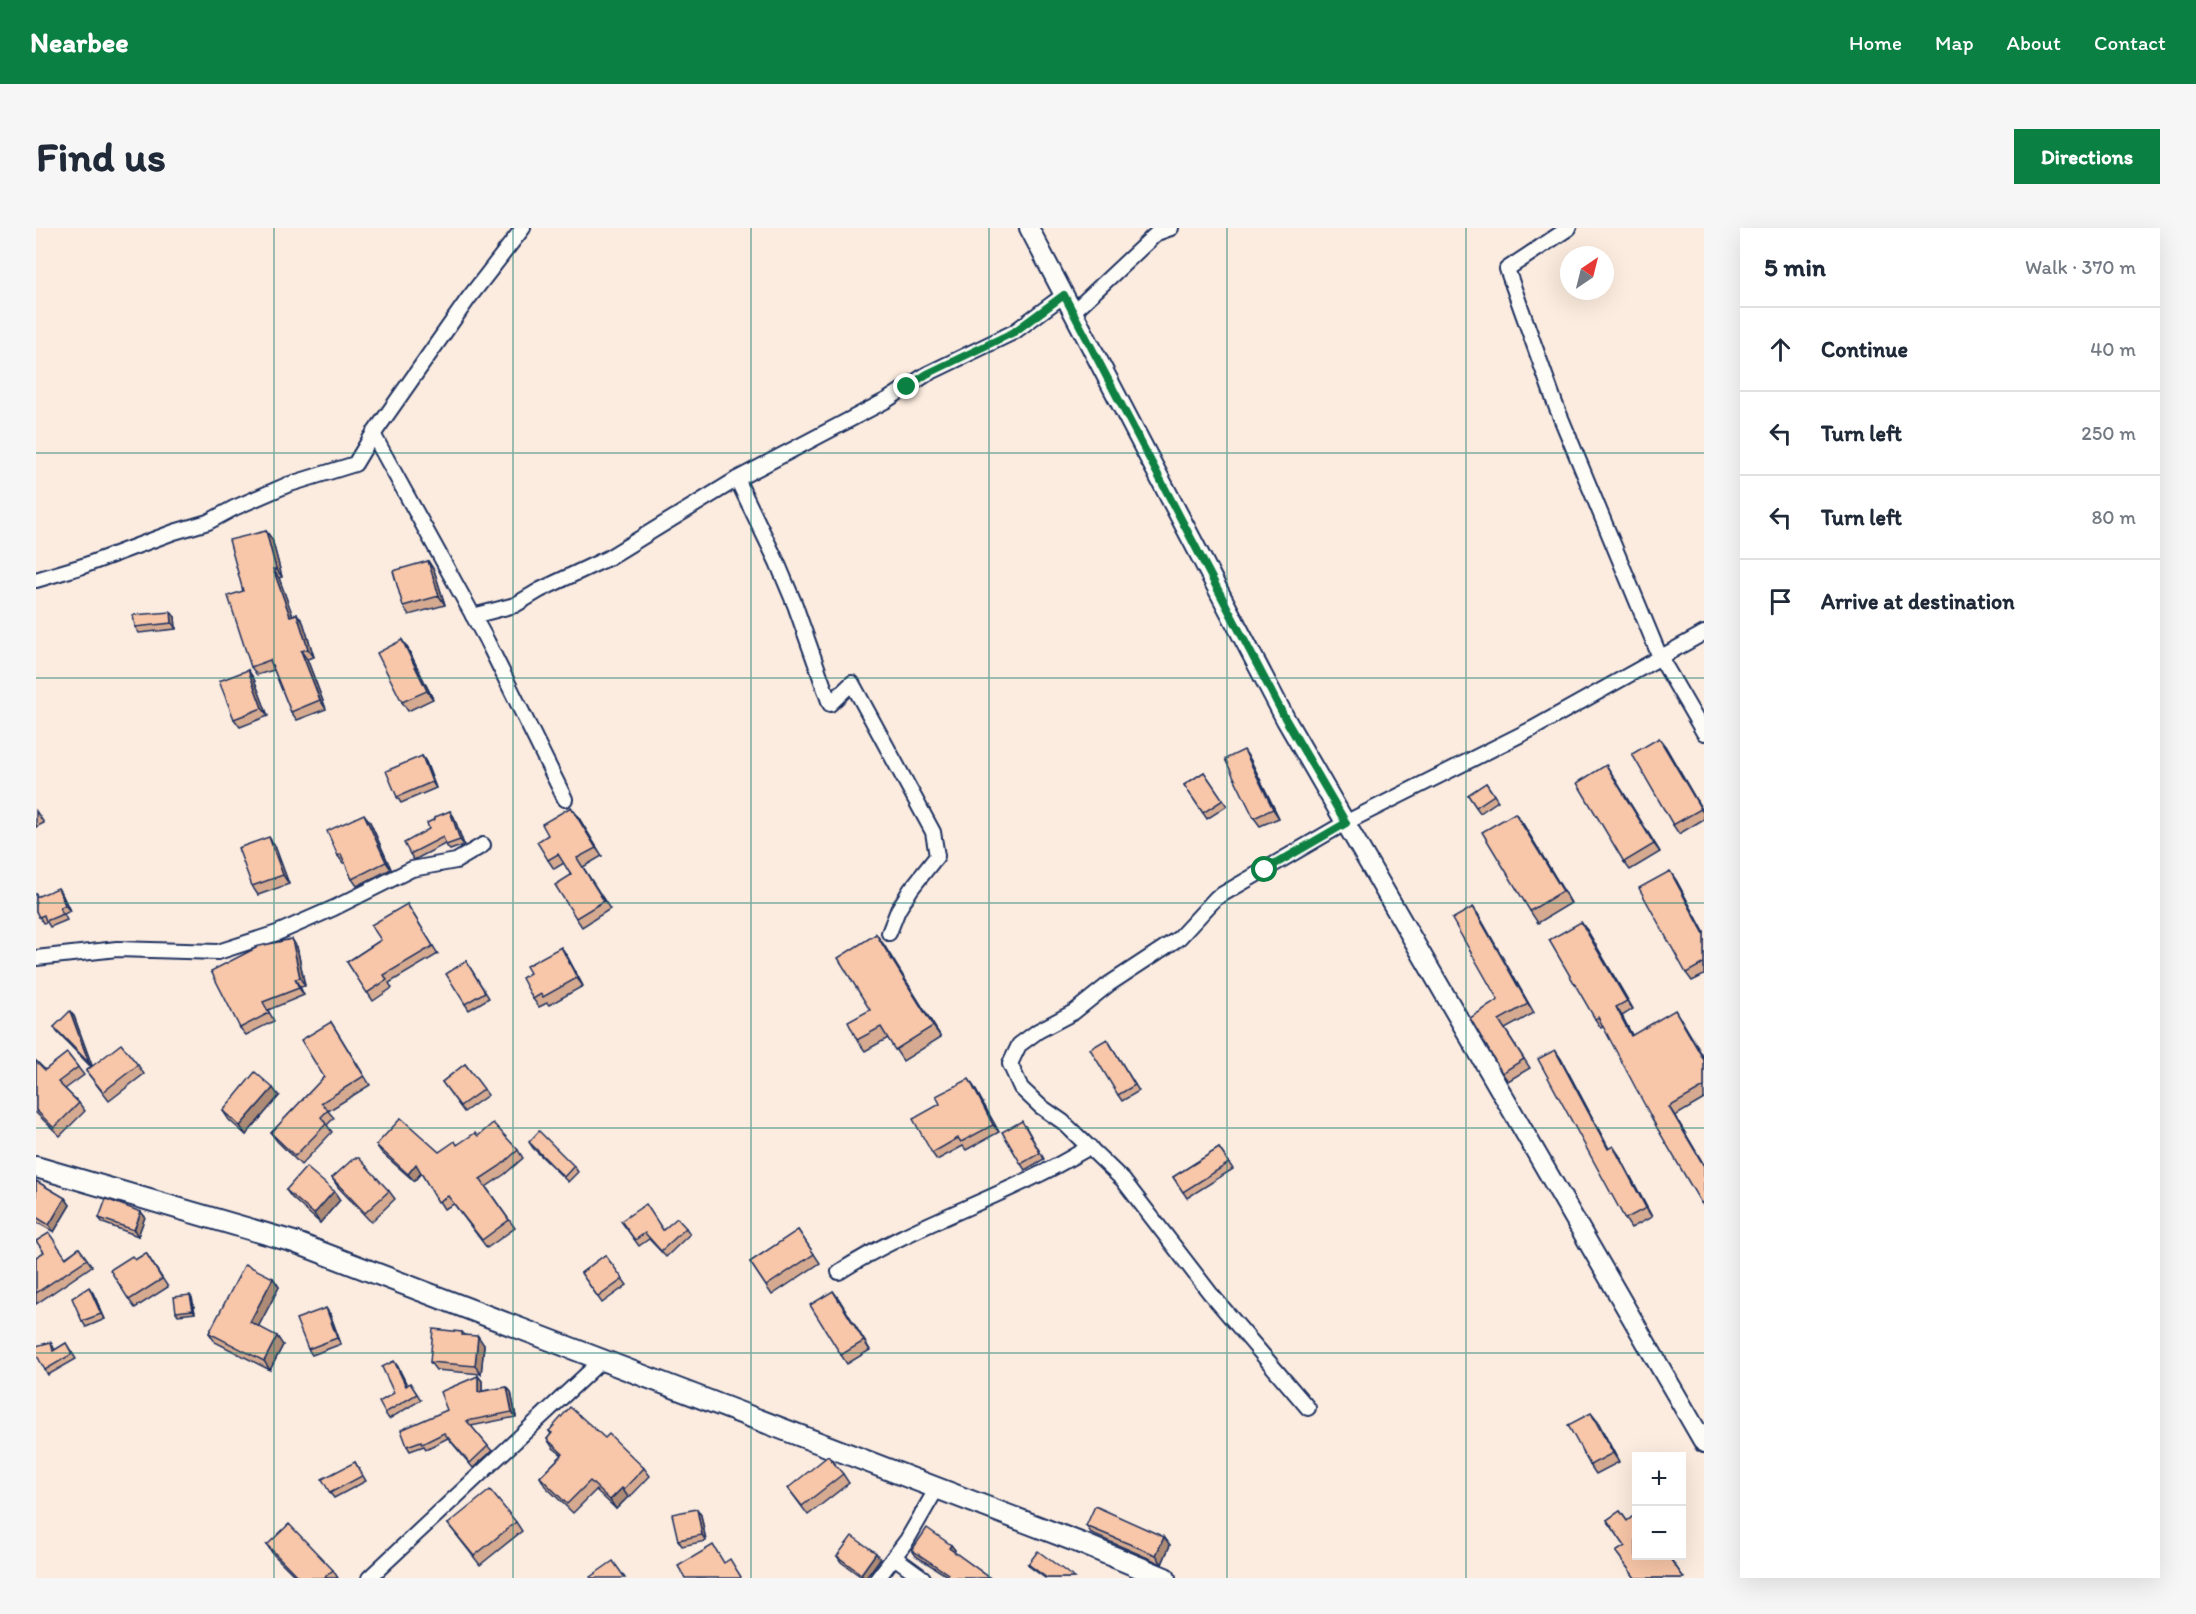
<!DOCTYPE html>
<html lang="en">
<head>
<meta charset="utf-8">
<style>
	body { margin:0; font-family:Itim,sans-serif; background:#f6f6f7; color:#1f2937 }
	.controls { position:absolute; right:18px; bottom:18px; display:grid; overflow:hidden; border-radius:0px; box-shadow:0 6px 24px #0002 }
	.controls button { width:54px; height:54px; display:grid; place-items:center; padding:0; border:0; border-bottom:2px solid #e0e1e3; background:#fff; color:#1f2937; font:30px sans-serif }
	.compass { position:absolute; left:1524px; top:18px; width:54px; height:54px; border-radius:50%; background:#fff; box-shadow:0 6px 24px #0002; rotate:35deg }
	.stop { position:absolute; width:18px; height:18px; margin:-14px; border:4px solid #0b8043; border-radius:50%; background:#fff }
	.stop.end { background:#0b8043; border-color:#fff; box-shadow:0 2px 6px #0008 }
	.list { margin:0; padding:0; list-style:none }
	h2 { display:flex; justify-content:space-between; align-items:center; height:78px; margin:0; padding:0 24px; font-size:26px }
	h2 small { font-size:20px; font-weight:400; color:#747a83 }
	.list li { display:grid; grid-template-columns:39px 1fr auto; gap:18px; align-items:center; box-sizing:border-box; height:84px; padding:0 24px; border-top:2px solid #e0e1e3 }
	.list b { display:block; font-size:22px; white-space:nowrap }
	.list em { font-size:20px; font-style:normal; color:#747a83 }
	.icon { flex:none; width:33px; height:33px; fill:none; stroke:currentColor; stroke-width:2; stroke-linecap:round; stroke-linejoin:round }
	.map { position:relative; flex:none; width:1668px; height:1350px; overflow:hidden; border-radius:0px }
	header { display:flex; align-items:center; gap:36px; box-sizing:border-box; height:84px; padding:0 30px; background:#0b8043; color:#fff }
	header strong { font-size:28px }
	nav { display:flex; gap:33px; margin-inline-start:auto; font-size:21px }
	.intro { display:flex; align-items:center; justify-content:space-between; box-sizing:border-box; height:144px; padding:0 36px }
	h1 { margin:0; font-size:42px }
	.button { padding:15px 27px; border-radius:0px; background:#0b8043; color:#fff; font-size:21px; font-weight:700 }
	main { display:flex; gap:36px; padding:0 36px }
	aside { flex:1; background:#fff; border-radius:0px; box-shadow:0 6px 24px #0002 }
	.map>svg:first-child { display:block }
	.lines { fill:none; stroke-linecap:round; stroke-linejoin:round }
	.minor-casing { stroke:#1b2f5e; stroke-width:18 }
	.tertiary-casing { stroke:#1b2f5e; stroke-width:22 }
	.secondary-casing { stroke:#1b2f5e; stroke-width:24 }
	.minor { stroke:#fdfcf7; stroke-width:14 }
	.tertiary { stroke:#fdfcf7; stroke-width:18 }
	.secondary { stroke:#fdfcf7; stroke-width:20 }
	.wall { fill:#d5aa90; stroke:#1b2f5e; stroke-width:1.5 }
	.shaded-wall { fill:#ae8b76; stroke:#1b2f5e; stroke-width:1.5 }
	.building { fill:#f8c6a8; stroke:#1b2f5e; stroke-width:1.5 }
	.route { stroke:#0b8043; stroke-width:8 }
	.grid { fill:none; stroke:#0f766e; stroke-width:1.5; stroke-opacity:0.55 }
</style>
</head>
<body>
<header>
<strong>Nearbee</strong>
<nav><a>Home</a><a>Map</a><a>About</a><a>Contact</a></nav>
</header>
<div class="intro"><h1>Find us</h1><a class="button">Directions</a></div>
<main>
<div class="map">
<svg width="1668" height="1350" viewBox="0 0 1668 1350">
	<rect width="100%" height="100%" fill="#fcecdf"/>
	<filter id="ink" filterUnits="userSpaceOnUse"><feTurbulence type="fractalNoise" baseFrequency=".0167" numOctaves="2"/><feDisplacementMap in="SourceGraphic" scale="12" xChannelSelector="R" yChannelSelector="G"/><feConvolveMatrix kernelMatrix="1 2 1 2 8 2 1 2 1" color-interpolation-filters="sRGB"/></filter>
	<g filter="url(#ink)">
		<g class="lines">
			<!-- minor casing -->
			<g class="minor-casing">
				<g id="minor">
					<polyline points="1533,0 1471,41 1520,178 1624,429 1668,505"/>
					<polyline points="1037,84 1121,5 1135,0"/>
					<polyline points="337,206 451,413 529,571"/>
					<polyline points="701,251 741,334 759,377 794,476 816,455 897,604 901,628 875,661 862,682 853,705"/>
					<polyline points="0,352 47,338 138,304 172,294 198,280 251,257 319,236 334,211 432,71 487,0"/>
					<polyline points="437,388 479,377 504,362 572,330 701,251 851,172 891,146 978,104 1028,67"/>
					<polyline points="0,730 81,721 182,724 241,705 298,680 376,641 420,633 447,617"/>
					<path d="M803 1044C865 1004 936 980 1002 947 1020 939 1037 928 1054 919"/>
					<polyline points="1272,1180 1174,1065 1087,952 1027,894 1004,878 985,860 974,836 983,817 1002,803 1038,784 1073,756 1143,710 1180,670 1309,595 1496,501 1668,405"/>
					<polyline points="858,1329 887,1350"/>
					<polyline points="333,1350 566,1132"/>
					<polyline points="842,1350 871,1312 901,1260"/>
				</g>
			</g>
			<!-- tertiary casing -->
			<g class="tertiary-casing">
				<polyline id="tertiary" points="993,0 1250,492 1668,1215"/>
			</g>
			<!-- secondary casing -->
			<g class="secondary-casing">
				<polyline id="secondary" points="0,939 258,1014 1047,1316 1129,1350"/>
			</g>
			<!-- minor -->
			<use href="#minor" class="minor"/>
			<!-- tertiary -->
			<use href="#tertiary" class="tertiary"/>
			<!-- secondary -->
			<use href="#secondary" class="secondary"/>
		</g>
		<!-- wall -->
		<g class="wall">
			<polygon points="230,303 236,311 246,349 243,350 256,387 261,386 267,394 278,429 271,431 290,481 261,492 255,484 238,442 221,447 215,439 207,363"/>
			<polygon points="392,333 398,342 409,377 373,387 367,378"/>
			<polygon points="139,389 140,401 103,405 99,399"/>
			<polygon points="366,412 372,421 397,471 372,483 366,474"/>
			<polygon points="212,442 218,451 232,488 204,499 198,491"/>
			<polygon points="1629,518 1668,585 1668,591 1643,606 1637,597"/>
			<polygon points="386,528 390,534 400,560 365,575 361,569"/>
			<polygon points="1214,531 1243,590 1224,598 1218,590"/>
			<polygon points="1570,537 1624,624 1594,642 1588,634"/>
			<polygon points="1168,544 1191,578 1171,591 1148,557"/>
			<polygon points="1450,555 1462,573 1444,585 1432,567"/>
			<polygon points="0,583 8,595 0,599"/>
			<polygon points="414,583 418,589 428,617 414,622 409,616 378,632 374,626 393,601 399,591"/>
			<polygon points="1479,585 1487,596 1535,675 1502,695 1494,683"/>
			<polygon points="541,587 566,628 547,639 574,681 546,699 540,690 535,647 528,635 518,641 512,632 512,607"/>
			<polygon points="334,594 355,641 321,658 316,651 309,635 307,635 302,628"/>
			<polygon points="239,618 253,656 222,667 216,658"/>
			<polygon points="1640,652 1668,704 1668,747 1656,753 1650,745"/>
			<polygon points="0,665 1,669 26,666 34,683 28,686 31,692 14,699 11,694 7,695 0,683"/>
			<polygon points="371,676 402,726 353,755 356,760 337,773 311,734 345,712"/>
			<polygon points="1437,679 1443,688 1498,785 1469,801 1494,840 1472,853 1466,845 1462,772"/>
			<polygon points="1551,702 1597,781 1586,788 1596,807 1645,791 1668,830 1668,871 1639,888 1668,937 1668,979 1567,798 1565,800 1559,791"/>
			<polygon points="840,706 905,809 867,833 852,810 829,823 821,812 834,782"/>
			<polygon points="261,719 269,758 264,759 268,767 232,782 238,793 210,807 204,800"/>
			<polygon points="525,719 531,728 547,758 513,777 511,775 503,779 497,771 494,745"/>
			<polygon points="430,733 453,770 433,782 429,776"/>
			<polygon points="38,788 56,838 102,837 108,846 73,873 50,843 55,839 21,804 18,799"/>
			<polygon points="295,794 334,857 292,883 298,890 291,897 296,904 265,937 241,913 235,905 288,849"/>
			<polygon points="1071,811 1103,863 1086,873 1082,867"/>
			<polygon points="1519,822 1525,831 1573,921 1583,927 1616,989 1595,1000 1589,991"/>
			<polygon points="31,825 48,847 29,861 43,875 49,883 24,908 0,885 0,833 9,842"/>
			<polygon points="429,836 452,867 428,884 406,854"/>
			<polygon points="938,859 963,904 930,922 927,918 901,932 896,925 904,876"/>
			<polygon points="243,868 210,907 193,892 187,883"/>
			<polygon points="990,899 1008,931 989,942 985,936"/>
			<polygon points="442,908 482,922 487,930 469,946 450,959 479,1000 451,1020 418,976 408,981 385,945 378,953 346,925 340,917 403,924"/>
			<polygon points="493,914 538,938 542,944 532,954 497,920"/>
			<polygon points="1183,920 1197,941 1151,970 1137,949"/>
			<polygon points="296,950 353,963 359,971 335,994 302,959"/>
			<polygon points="0,953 29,970 34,977 18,1004 0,994"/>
			<polygon points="250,962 304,972 284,995 256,970"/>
			<polygon points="105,984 109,989 102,1008 67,995 63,990"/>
			<polygon points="585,993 628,1002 650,1000 654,1006 630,1029 613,1011 603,1018"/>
			<polygon points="762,1002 784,1035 736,1067 714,1034"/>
			<polygon points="43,1020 56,1038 0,1076 0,1029 30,1029"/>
			<polygon points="110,1025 132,1059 99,1080 93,1072 99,1032"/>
			<polygon points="569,1027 591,1057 566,1075 545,1045"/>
			<polygon points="237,1050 243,1059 222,1099 247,1117 234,1142 179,1114 173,1105"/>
			<polygon points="797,1063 834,1122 811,1136 805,1127"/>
			<polygon points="57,1065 69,1091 50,1099 46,1093"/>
			<polygon points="156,1070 159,1085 142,1087 140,1084"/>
			<polygon points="294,1086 305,1116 276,1127 272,1121"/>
			<polygon points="426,1104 429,1107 448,1117 445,1146 400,1142 394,1134"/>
			<polygon points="15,1114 19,1122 30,1115 40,1131 12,1147 9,1142"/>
			<polygon points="362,1139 371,1157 374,1155 385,1172 353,1191 349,1185 358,1165"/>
			<polygon points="442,1148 446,1153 446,1163 471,1159 475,1164 480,1189 435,1198 456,1223 437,1240 412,1210 390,1221 388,1218 374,1223 371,1218 411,1182"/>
			<polygon points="1562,1194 1583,1234 1560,1246 1554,1237"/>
			<polygon points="513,1203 569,1210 608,1240 614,1248 593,1270 592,1269 580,1281 560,1262 537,1285 509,1258 504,1249 526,1227 517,1220 511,1211 515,1206"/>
			<polygon points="319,1234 330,1253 298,1270 294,1265"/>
			<polygon points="807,1246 813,1255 772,1287 752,1260"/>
			<polygon points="661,1281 665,1287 670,1313 646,1318 642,1312"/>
			<polygon points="1584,1283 1591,1293 1600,1286 1600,1328 1643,1328 1636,1333 1648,1350 1599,1350 1580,1324 1589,1318 1571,1292"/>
			<polygon points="480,1294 486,1303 444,1337 412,1296"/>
			<polygon points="1050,1298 1128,1309 1134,1317 1126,1336 1056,1306"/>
			<polygon points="231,1317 297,1342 302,1350 261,1350 237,1326"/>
			<polygon points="915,1317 919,1322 918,1324 954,1350 911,1348 880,1328 876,1322"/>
			<polygon points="801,1328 844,1331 830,1350 827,1350 805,1334"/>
			<polygon points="992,1336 1037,1349 1038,1350 1009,1350 994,1339"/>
		</g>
		<!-- shaded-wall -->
		<g class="shaded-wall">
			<polygon points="230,303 236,311 246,349 240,341"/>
			<polygon points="392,333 398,342 409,377 403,368"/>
			<polygon points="237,341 243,350 260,396 254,388"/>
			<polygon points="135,384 139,389 140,401 136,395"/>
			<polygon points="261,386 267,394 278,429 272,421"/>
			<polygon points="366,412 372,421 397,471 391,463"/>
			<polygon points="265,423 271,431 290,481 284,472"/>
			<polygon points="212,442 218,451 232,488 226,480"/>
			<polygon points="1623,510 1629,518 1668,586 1665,581"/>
			<polygon points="1208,522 1214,531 1243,590 1237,581"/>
			<polygon points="386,528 390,534 400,560 396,554"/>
			<polygon points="1570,537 1576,546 1624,624 1618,616"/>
			<polygon points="535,579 541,587 566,628 560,620"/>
			<polygon points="414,583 418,589 428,617 424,612"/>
			<polygon points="1479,585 1487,596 1535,675 1527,663"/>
			<polygon points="328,586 334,594 355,641 350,634"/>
			<polygon points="233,609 239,618 253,656 247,647"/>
			<polygon points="1634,643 1640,652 1668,704 1668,706"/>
			<polygon points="22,660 26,666 34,683 29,677"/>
			<polygon points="1437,679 1443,688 1498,785 1492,776"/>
			<polygon points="1545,694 1551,702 1597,781 1591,773"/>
			<polygon points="840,706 848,717 905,809 897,798"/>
			<polygon points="256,711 261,719 269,758 264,750"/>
			<polygon points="525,719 531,728 547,758 541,750"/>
			<polygon points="259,751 264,759 268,767 263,760"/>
			<polygon points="1580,779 1586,788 1601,817 1595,808"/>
			<polygon points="1639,782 1668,830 1668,832"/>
			<polygon points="34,783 38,788 57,840 53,835"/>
			<polygon points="1519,822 1525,831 1578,930 1572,921"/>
			<polygon points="933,851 938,859 963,904 957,897"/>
			<polygon points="237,860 243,868 210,907 204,898"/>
			<polygon points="1633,879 1639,888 1668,937 1668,938"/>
			<polygon points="1577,918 1583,927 1616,989 1610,980"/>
			<polygon points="380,936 386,944 378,953 372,946"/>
			<polygon points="298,963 304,972 284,995 278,986"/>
			<polygon points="29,970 34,977 18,1004 13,997"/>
			<polygon points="105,984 109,989 102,1008 98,1002"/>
			<polygon points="237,1050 243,1059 220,1103 214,1094"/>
			<polygon points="53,1059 57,1065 69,1091 65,1086"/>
			<polygon points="797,1063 803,1071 834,1122 828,1113"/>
			<polygon points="154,1067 156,1070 159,1085 157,1082"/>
			<polygon points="290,1080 294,1086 305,1116 301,1110"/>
			<polygon points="241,1108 247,1117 234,1142 228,1133"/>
			<polygon points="442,1108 448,1117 445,1146 439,1138"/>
			<polygon points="358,1133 362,1139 374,1163 370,1158"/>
			<polygon points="442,1148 446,1153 446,1169 442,1164"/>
			<polygon points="471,1159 475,1164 480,1189 476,1184"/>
			<polygon points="1555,1185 1562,1194 1583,1234 1577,1225"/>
			<polygon points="586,1260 592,1269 580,1281 574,1272"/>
			<polygon points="661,1281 665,1287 670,1313 666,1307"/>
			<polygon points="1128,1309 1134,1317 1126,1336 1120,1327"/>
			<polygon points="915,1317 919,1322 917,1326 913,1320"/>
			<polygon points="840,1325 844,1331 830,1350 828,1350 825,1346"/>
		</g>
		<!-- building -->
		<g class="building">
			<polygon points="230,303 240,341 237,341 254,388 261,386 272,421 265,423 284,472 255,484 234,432 215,439 192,368 207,363 193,312"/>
			<polygon points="392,333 403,368 367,378 357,343"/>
			<polygon points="135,384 136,395 99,399 97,387"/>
			<polygon points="366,412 391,463 366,474 341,425"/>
			<polygon points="212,442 226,480 198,491 183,453"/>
			<polygon points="1623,510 1665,581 1637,597 1596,526"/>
			<polygon points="1208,522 1237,581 1218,590 1189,531"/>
			<polygon points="386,528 396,554 361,569 350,543"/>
			<polygon points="1570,537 1618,616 1588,634 1541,555"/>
			<polygon points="1168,544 1187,572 1167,585 1148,557"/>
			<polygon points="1450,555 1458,567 1440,579 1432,567"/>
			<polygon points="535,579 560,620 541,630 568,673 540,690 519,657 535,647 522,626 512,632 501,614 512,607 506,596"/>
			<polygon points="414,583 424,612 410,617 407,609 374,626 368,615 393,601 391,595 399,591 399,589"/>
			<polygon points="1479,585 1527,663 1494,683 1446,604"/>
			<polygon points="328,586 350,634 316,651 305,626 302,628 291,603"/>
			<polygon points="233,609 247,647 216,658 202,620"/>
			<polygon points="1634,643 1668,706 1668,735 1650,745 1603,660"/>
			<polygon points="22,660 29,677 24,680 27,686 10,693 8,687 3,689 0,683 0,669"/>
			<polygon points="371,676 397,718 348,747 351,752 331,765 311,734 345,712 335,697"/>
			<polygon points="1437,679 1492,776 1463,792 1488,831 1466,845 1434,790 1462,772 1416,691"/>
			<polygon points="1545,694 1591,773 1580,779 1595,808 1639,782 1668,832 1668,859 1633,879 1668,938 1668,974 1665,975 1621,900 1562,789 1559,791 1513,712"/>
			<polygon points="840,706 897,798 859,822 845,799 821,812 812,794 834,782 802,730"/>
			<polygon points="256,711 264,750 259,751 263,760 227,774 233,785 204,800 175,743 220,720 219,719"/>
			<polygon points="525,719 541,750 507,769 505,766 497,771 486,750 494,745 490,738"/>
			<polygon points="430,733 449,764 429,776 410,746"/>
			<polygon points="34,783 53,835 18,799"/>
			<polygon points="295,794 328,848 285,875 292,882 285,889 290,896 259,928 235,905 288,849 265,812"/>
			<polygon points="1071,811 1099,857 1082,867 1054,821"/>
			<polygon points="85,816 102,837 67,864 50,843"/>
			<polygon points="1519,822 1572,921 1577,918 1610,980 1589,991 1502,831"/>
			<polygon points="31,825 42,839 22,854 43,875 18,900 0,882 0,833 9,842"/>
			<polygon points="429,836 448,861 424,878 406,854"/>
			<polygon points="219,844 237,860 204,898 187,883"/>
			<polygon points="933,851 957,897 925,914 922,910 896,925 877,891 904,876 900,868"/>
			<polygon points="365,890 403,924 419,913 421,917 439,905 442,908 457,895 482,922 464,938 444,951 473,992 446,1012 412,968 402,974 380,936 372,946 340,917"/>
			<polygon points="986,893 1004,925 985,936 966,904"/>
			<polygon points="503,903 538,938 528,949 493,914"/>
			<polygon points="1183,920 1193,935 1147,964 1137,949"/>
			<polygon points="318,930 323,930 353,963 329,985 296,950"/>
			<polygon points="270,939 298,963 278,986 250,962"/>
			<polygon points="0,953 29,970 13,997 0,989"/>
			<polygon points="70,971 105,984 98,1002 63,990"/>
			<polygon points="610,976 627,1002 641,990 650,1000 625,1023 609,1005 599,1012 585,993"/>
			<polygon points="762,1002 778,1026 730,1058 714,1034"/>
			<polygon points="13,1005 30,1030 43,1020 51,1031 0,1065 0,1029 8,1024 0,1013"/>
			<polygon points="110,1025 126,1051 93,1072 74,1042 96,1028 99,1032"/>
			<polygon points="569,1027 587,1051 562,1069 545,1045"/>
			<polygon points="209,1036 237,1050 214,1094 241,1108 228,1133 173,1105"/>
			<polygon points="53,1059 65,1086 46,1093 36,1070"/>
			<polygon points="797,1063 828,1113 805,1127 774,1077"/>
			<polygon points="154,1067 157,1082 140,1084 138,1069"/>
			<polygon points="290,1080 301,1110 272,1121 260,1091"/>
			<polygon points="397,1101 426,1104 426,1107 442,1108 439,1138 394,1134"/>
			<polygon points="15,1114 17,1123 30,1115 36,1126 9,1142 0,1126 0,1118"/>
			<polygon points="358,1133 370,1158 374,1155 381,1166 349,1185 343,1174 358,1165 346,1139"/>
			<polygon points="442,1148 442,1164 471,1159 476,1184 431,1193 452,1218 434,1235 408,1205 386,1216 385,1213 371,1218 365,1202 411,1182 404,1164"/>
			<polygon points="534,1179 569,1210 573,1206 608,1240 587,1262 586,1260 574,1272 554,1253 531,1276 504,1249 527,1226 511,1211 516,1205 513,1203"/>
			<polygon points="1555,1185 1577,1225 1554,1237 1532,1197"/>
			<polygon points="792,1228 807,1246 766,1278 752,1260"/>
			<polygon points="319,1234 326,1248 294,1265 286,1251"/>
			<polygon points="454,1262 480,1294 438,1328 412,1296"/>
			<polygon points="1059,1278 1128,1309 1120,1327 1050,1298"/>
			<polygon points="661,1281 666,1307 642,1312 636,1286"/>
			<polygon points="1584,1283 1591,1293 1600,1286 1600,1328 1632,1328 1648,1350 1599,1350 1580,1324 1589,1318 1571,1292"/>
			<polygon points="253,1296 297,1342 289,1349 290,1350 263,1350 231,1317"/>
			<polygon points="891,1300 915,1317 913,1320 954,1350 912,1350 910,1349 912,1346 876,1322"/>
			<polygon points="816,1308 840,1325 825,1346 801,1328"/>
			<polygon points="677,1317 688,1335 694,1331 705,1349 704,1350 649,1350 642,1338"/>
			<polygon points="1002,1323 1037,1349 1036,1350 1011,1350 992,1336"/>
			<polygon points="577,1333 589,1350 555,1350 554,1349"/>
		</g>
	</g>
	<g class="lines" filter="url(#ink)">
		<!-- route -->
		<polyline class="route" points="871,159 891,146 978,104 1028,67 1250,492 1310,595 1229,642"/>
	</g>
	<!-- grid -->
	<path class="grid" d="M238 0V1350M477 0V1350M715 0V1350M953 0V1350M1191 0V1350M1430 0V1350M0 225H1668M0 450H1668M0 675H1668M0 900H1668M0 1125H1668"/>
</svg>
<div class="controls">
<button>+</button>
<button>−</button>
</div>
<svg class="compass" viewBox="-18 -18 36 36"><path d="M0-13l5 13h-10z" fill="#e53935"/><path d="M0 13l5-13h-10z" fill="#747a83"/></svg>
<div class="stop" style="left:1229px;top:642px"></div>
<div class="stop end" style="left:871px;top:159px"></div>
</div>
<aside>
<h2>5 min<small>Walk · 370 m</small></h2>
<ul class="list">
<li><svg class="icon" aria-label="ahead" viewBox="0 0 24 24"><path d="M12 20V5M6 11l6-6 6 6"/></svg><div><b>Continue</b></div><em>40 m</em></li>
<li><svg class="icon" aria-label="left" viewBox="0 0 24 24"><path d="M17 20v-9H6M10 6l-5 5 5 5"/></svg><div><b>Turn left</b></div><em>250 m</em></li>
<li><svg class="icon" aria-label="left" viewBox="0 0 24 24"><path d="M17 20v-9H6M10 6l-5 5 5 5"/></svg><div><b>Turn left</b></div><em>80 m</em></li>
<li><svg class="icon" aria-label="arrive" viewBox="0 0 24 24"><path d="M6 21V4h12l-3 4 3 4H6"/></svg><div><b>Arrive at destination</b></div></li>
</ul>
</aside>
</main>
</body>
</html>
